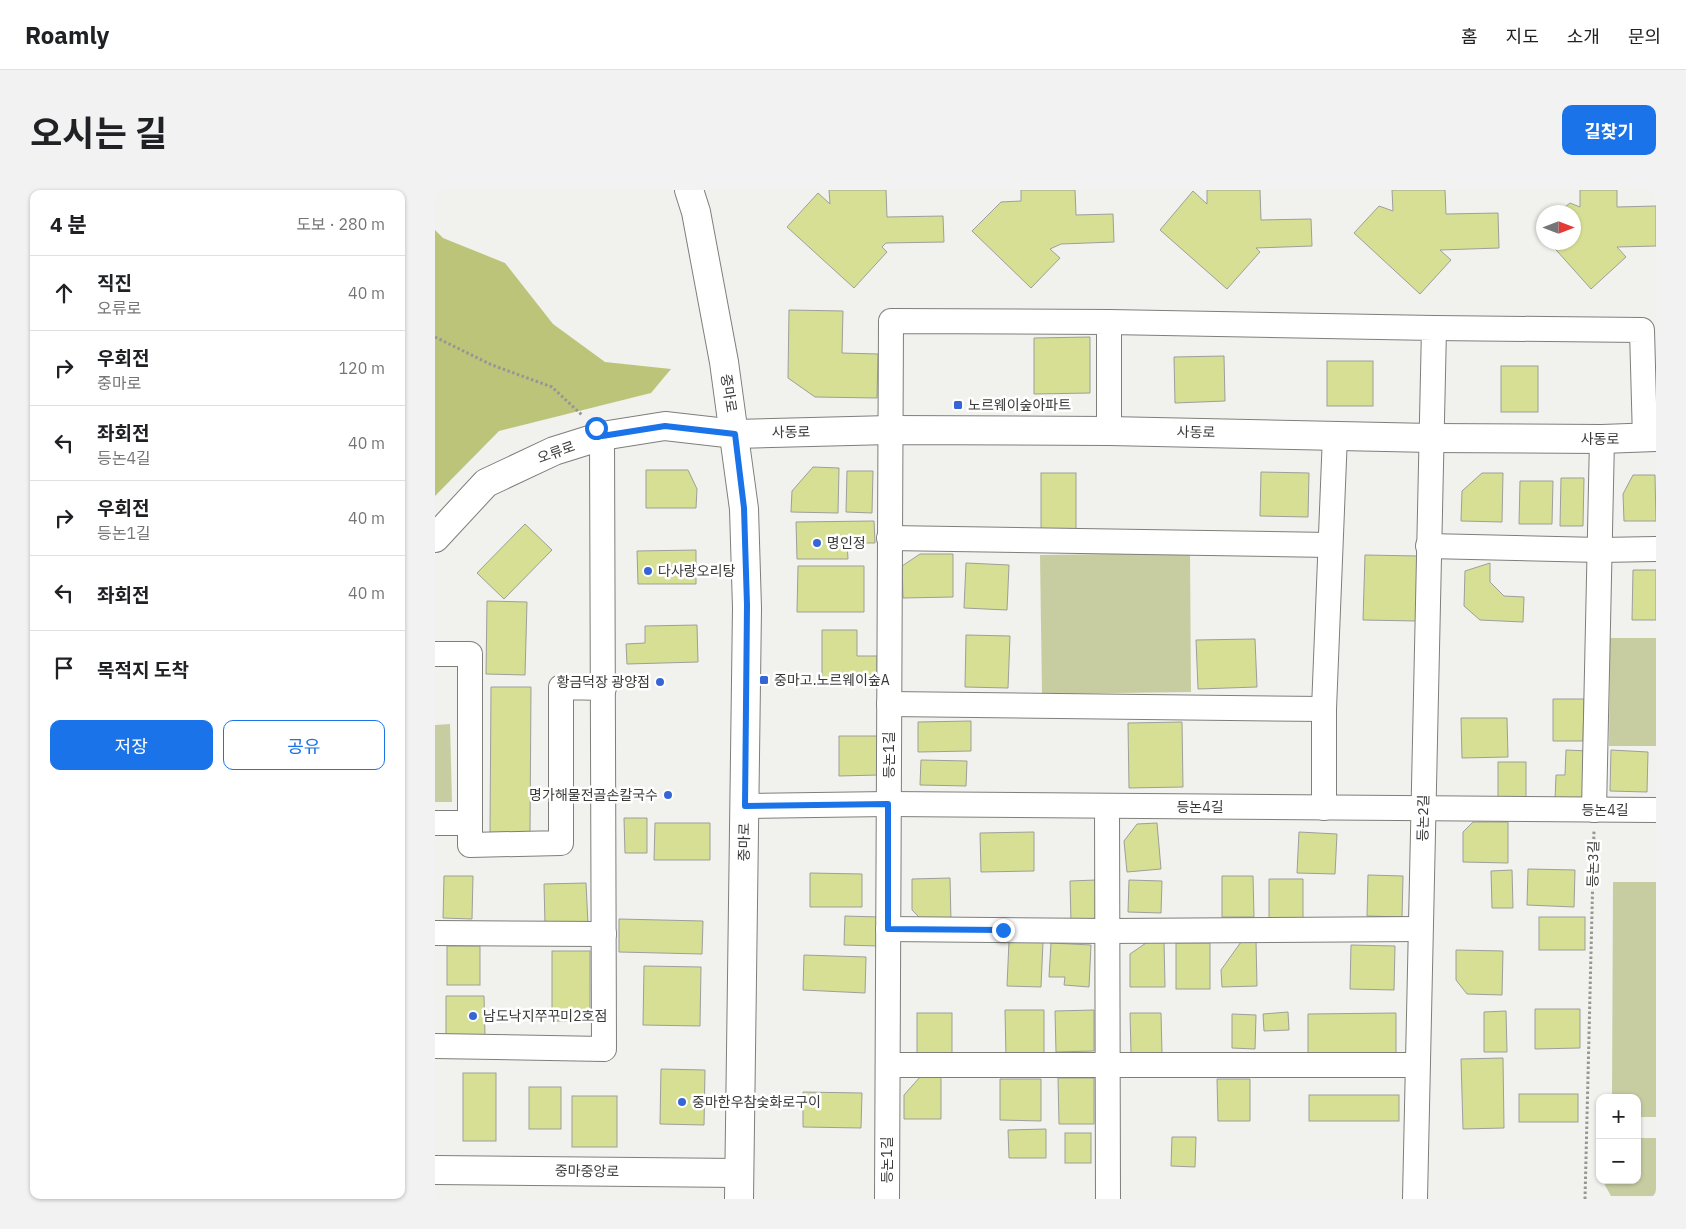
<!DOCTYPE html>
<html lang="ko">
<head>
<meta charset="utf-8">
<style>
	body { margin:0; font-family:"IBM Plex Sans","Noto Sans KR",sans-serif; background:#f2f2f2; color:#202124 }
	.controls { position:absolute; right:15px; bottom:15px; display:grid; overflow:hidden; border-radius:10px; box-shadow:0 1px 4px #0004 }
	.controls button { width:45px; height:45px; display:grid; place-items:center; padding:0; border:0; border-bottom:1px solid #e0e0e0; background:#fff; color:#202124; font:25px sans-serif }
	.compass { position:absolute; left:1101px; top:15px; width:45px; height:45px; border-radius:50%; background:#fff; box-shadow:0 1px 4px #0004; rotate:90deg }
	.stop { position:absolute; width:15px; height:15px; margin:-11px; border:4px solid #1a73e8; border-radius:50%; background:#fff }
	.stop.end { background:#1a73e8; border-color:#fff; box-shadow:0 1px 5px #0008 }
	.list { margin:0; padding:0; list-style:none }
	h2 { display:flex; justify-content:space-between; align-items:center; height:65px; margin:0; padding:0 20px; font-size:21px }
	h2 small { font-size:16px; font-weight:400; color:#757577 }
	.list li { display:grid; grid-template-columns:32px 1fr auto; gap:15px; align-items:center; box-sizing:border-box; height:75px; padding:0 20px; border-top:1px solid #e0e0e0 }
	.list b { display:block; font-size:19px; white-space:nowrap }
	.list p { margin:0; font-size:16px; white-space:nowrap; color:#757577 }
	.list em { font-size:16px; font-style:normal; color:#757577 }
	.actions { display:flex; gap:10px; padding:15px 20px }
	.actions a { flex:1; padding:11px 0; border:1px solid #1a73e8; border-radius:10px; text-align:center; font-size:18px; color:#1a73e8 }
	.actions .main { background:#1a73e8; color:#fff }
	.icon { flex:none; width:28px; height:28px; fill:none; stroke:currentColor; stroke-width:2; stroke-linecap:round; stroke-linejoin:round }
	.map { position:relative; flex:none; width:1221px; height:1009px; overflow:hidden; border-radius:10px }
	header { display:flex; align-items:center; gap:30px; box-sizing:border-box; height:70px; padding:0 25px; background:#fff; border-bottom:1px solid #e0e0e0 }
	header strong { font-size:24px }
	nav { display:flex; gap:28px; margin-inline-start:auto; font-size:18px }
	.intro { display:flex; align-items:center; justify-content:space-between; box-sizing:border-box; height:120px; padding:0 30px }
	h1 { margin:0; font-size:35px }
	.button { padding:12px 22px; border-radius:10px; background:#1a73e8; color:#fff; font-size:18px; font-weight:700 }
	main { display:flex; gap:30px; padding:0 30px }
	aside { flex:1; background:#fff; border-radius:10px; box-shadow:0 1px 4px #0004 }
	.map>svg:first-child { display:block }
	.green { fill:#c7cda1 }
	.forest { fill:#bcc47a }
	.building { fill:#d6df93; stroke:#9e9f9a }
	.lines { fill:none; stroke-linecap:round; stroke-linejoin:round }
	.minor-casing { stroke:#7e7f7b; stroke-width:26 }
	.tertiary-casing { stroke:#7e7f7b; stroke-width:30 }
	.secondary-casing { stroke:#7e7f7b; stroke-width:30 }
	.path { stroke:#969794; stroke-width:3; stroke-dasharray:2.5 2.5; stroke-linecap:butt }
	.minor { stroke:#fff; stroke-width:24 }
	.tertiary { stroke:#fff; stroke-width:28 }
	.secondary { stroke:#fff; stroke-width:28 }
	.route { stroke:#1a73e8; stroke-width:6 }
	.poi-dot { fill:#3666d6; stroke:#fff; stroke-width:2 }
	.labels { text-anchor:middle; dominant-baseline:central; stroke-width:5; stroke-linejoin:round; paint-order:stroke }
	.street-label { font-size:14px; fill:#393a38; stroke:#fff }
	.poi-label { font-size:14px; fill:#393a38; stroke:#fff; text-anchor:start }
</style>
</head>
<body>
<header>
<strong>Roamly</strong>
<nav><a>홈</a><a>지도</a><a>소개</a><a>문의</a></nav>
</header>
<div class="intro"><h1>오시는 길</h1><a class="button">길찾기</a></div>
<main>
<aside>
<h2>4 분<small>도보 · 280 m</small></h2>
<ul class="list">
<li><svg class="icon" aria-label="ahead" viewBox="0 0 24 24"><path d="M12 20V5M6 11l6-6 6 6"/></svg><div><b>직진</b><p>오류로</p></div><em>40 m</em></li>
<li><svg class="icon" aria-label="right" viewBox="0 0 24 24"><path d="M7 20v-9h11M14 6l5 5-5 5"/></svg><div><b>우회전</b><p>중마로</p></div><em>120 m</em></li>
<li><svg class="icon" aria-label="left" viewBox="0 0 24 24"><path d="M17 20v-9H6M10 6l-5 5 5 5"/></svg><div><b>좌회전</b><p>등논4길</p></div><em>40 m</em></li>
<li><svg class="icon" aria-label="right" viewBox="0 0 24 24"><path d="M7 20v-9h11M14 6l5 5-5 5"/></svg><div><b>우회전</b><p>등논1길</p></div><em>40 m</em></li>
<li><svg class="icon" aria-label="left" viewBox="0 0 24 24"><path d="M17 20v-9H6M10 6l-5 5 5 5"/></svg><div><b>좌회전</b></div><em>40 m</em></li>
<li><svg class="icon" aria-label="arrive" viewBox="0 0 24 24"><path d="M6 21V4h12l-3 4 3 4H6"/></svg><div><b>목적지 도착</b></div></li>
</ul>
<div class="actions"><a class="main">저장</a><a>공유</a></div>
</aside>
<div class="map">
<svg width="1221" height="1009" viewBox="0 0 1221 1009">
	<rect width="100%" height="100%" fill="#f1f2ed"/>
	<!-- green -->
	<g class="green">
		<polygon points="755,363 756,502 607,504 605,365"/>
		<polygon points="1175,448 1221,448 1221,556 1174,556"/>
		<polygon points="15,534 17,612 0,612 0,535"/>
		<polygon points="1178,692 1221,692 1221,927 1202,927 1202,908 1177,908"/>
		<polygon points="1202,948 1221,948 1221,1006 1176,1006 1167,990 1202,990"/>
	</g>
	<!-- forest -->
	<polygon class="forest" points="0,40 8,48 70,73 118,134 170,172 236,179 216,203 64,241 0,306"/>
	<!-- building -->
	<g class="building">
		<polygon points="394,0 451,0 452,27 508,26 509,52 451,53 447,57 452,62 419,98 352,37 383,3 395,14"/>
		<polygon points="586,0 640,0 641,25 678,24 679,52 626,54 615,59 625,68 596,98 537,41 566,12 586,11"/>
		<polygon points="772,0 825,0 826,30 876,29 877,56 821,58 825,62 792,99 725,40 758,1 772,14"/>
		<polygon points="957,0 1010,0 1011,24 1063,23 1064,58 1005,60 1016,70 985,104 919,43 944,16 958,21"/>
		<polygon points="1145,0 1182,0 1182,17 1221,16 1221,56 1182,57 1191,67 1156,99 1114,52 1138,52 1138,22 1124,22 1135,13 1145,17"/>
		<polygon points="354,120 408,121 407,163 443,164 442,208 380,207 353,188"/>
		<polygon points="655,147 655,203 599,204 599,148"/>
		<polygon points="789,166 790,211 740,213 739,167"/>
		<rect x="892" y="171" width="46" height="45"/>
		<rect x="1066" y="176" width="37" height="46"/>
		<polygon points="378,277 404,278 403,323 356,322 357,301"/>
		<polygon points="211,280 253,280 262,299 261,318 211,318"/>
		<polygon points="412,281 438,281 437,323 411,322"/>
		<polygon points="826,282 874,283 873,327 825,326"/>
		<rect x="606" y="283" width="35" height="59"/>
		<polygon points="1047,283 1068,283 1067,332 1026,331 1027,301"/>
		<polygon points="1198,285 1220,285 1221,331 1189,331 1188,304"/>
		<polygon points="1126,288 1149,288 1148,336 1125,336"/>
		<polygon points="1085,291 1118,291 1117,334 1084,334"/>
		<polygon points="439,331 440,353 412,353 413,369 362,369 361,332"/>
		<polygon points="90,334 117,360 69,409 42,383"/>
		<polygon points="261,360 261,394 203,394 202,361"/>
		<polygon points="485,364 518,364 518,407 468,408 467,376"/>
		<polygon points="930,365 983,366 982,431 928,430"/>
		<polygon points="531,373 574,375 572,420 529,418"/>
		<polygon points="1055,373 1055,392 1069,406 1089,407 1088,432 1045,430 1029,416 1030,381"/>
		<polygon points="363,376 429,376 429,422 362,422"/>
		<polygon points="1198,380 1221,380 1221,430 1197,430"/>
		<polygon points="52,411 92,412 90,485 51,484"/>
		<polygon points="262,435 263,472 192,474 191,454 210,453 210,436"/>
		<polygon points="387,440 422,440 422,466 442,466 442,493 387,493"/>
		<polygon points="531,445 575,446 573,498 530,497"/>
		<polygon points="820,449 822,497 763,499 761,450"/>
		<polygon points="56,497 96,497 95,643 55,643"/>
		<polygon points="1118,509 1149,509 1148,551 1118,551"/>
		<polygon points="1026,528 1072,528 1073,567 1027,568"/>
		<polygon points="536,531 536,561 483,562 483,532"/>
		<polygon points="747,532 748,597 694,598 693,533"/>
		<polygon points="404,546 443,546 444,585 404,586"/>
		<polygon points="1131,560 1154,561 1153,600 1145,611 1120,610 1121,585 1130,585"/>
		<polygon points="1176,560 1213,562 1212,602 1175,601"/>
		<polygon points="486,570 532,571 531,596 485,595"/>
		<rect x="1063" y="572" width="28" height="35"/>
		<polygon points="189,628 212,628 212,663 190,663"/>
		<polygon points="1038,632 1073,632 1073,673 1028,672 1028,642"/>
		<polygon points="220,633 275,633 275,670 219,670"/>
		<polygon points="722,633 726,679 692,682 689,651 702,634"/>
		<polygon points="599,642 599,681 546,682 545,643"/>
		<polygon points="864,642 902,644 900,684 862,683"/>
		<polygon points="1093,679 1140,680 1139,717 1092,715"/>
		<polygon points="1077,680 1078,718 1057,718 1056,681"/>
		<polygon points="375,683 427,684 427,717 375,717"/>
		<polygon points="933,685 968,686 967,727 932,726"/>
		<polygon points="9,686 38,686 37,729 8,728"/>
		<polygon points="787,686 818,686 819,727 787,727"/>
		<polygon points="515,688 516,732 490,733 477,720 477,689"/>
		<polygon points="834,689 868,689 868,732 834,731"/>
		<polygon points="661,690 661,727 657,733 636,733 635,691"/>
		<polygon points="694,690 727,691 726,723 693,722"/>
		<polygon points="151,693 153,734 110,735 109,694"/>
		<polygon points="410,726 444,727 443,756 409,755"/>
		<rect x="1104" y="727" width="46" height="33"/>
		<polygon points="184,729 268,731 267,764 184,762"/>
		<polygon points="574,751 608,752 606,797 572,796"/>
		<polygon points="714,751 729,751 730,797 695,797 695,764"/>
		<polygon points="821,751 822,796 787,797 786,780 806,752"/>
		<polygon points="616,753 656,755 654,797 629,795 630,787 614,787"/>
		<rect x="741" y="753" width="34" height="46"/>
		<polygon points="916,755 960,756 959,800 915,799"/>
		<rect x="12" y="756" width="33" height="39"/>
		<polygon points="1021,760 1068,761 1067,805 1032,804 1021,790"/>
		<rect x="117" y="761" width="38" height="70"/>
		<polygon points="369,765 431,767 430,803 368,800"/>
		<polygon points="209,776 266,777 265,836 208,835"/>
		<polygon points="11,806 49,806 50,846 11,847"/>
		<polygon points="1100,819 1145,819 1145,858 1100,859"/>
		<polygon points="570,820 609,820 609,867 571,867"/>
		<polygon points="659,820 659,861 621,862 620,821"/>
		<polygon points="1071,821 1072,862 1049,862 1049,822"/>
		<polygon points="853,822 854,840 829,841 828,824"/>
		<rect x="482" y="823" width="35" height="42"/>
		<polygon points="695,823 726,823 727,863 696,863"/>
		<polygon points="961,823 961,865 873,865 873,824"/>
		<polygon points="797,824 821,825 820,859 797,858"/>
		<polygon points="1068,868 1069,938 1028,939 1026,869"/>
		<polygon points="226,879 270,880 269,935 225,934"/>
		<rect x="28" y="883" width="33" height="68"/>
		<polygon points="485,887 506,887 506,929 469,929 469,905"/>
		<polygon points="623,888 659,888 659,934 624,934"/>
		<polygon points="565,889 606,889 606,931 565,930"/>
		<polygon points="782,889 815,889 815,931 783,931"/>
		<rect x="94" y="897" width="32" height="42"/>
		<polygon points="368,902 427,903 426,938 368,937"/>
		<rect x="1084" y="904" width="59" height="28"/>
		<rect x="874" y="905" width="90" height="26"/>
		<rect x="137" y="906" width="45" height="51"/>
		<polygon points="611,939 611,968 574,968 573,940"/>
		<rect x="630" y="943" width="26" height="30"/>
		<polygon points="737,947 761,947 760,977 736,976"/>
	</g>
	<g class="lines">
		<!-- minor casing -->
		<g class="minor-casing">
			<g id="minor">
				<polyline points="674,132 999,138 980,1009"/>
				<polyline points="999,138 1207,140 1210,249"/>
				<polyline points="454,348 895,355"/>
				<polyline points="993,356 1165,360 1221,359"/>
				<polyline points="0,464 35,464 35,633 0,633"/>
				<polyline points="454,514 889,519"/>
				<polyline points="310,616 453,614 1221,620"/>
				<polyline points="672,616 673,1009"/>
				<polyline points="889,618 889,519 900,245"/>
				<polyline points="1159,620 1167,249"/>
				<polyline points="35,633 35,655 126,653 126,497 169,498"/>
				<polyline points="453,739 673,741 985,739"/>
				<polyline points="0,743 169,744"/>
				<polyline points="0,856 169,859 167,246"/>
				<polyline points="453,875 982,875"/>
				<polyline points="452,1009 456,131 674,132 674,241"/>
			</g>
		</g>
		<!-- tertiary casing -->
		<g class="tertiary-casing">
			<polyline id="tertiary" points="0,348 51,293 119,261 167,246 230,236 300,244 455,240 674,241 996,248 1167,249 1221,247"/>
		</g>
		<!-- secondary casing -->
		<g class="secondary-casing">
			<g id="secondary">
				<polyline points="254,0 261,22 289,172 309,319 312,418 304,1009"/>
				<polyline points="0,980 304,983"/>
			</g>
		</g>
		<!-- path -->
		<g class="path">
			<polyline points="0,147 57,175 117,197 148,226"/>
			<polyline points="1150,1009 1159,640"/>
		</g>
		<!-- minor -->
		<use href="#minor" class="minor"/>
		<!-- tertiary -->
		<use href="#tertiary" class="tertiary"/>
		<!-- secondary -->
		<use href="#secondary" class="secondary"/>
	</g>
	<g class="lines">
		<!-- route -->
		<polyline class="route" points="161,238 167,246 230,236 300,244 309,318 312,415 310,616 453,614 453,739 568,740"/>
	</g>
	<!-- markers -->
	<g class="poi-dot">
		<rect x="518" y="210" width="10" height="10" rx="2.5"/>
		<circle cx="382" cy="353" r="5"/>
		<circle cx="213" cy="381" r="5"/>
		<rect x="324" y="485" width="10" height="10" rx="2.5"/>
		<circle cx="225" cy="492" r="5"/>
		<circle cx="233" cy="605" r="5"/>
		<circle cx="38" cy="826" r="5"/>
		<circle cx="247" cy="912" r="5"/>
	</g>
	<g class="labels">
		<!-- street labels -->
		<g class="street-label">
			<text transform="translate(294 203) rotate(81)">중마로</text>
			<text transform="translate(356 242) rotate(-1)">사동로</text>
			<text transform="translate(761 242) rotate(1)">사동로</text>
			<text x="1165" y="249">사동로</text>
			<text transform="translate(121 262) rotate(-20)">오류로</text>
			<text transform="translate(454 565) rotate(-90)">등논1길</text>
			<text x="765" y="617">등논4길</text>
			<text x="1170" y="620">등논4길</text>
			<text transform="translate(988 628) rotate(-89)">등논2길</text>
			<text transform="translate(309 652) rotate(-89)">중마로</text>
			<text transform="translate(1158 674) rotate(-89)">등논3길</text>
			<text transform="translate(452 970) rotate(-90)">등논1길</text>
			<text transform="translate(152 981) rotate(1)">중마중앙로</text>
		</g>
		<!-- poi labels -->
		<g class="poi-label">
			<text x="533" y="215">노르웨이숲아파트</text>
			<text x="392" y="353">명인정</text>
			<text x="223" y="381">다사랑오리탕</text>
			<text x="339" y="490">중마고.노르웨이숲A</text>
			<text x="215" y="492" text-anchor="end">황금덕장 광양점</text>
			<text x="223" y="605" text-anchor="end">명가해물전골손칼국수</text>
			<text x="48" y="826">남도낙지쭈꾸미2호점</text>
			<text x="257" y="912">중마한우참숯화로구이</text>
		</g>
	</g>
</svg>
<div class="controls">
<button>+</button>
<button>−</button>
</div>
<svg class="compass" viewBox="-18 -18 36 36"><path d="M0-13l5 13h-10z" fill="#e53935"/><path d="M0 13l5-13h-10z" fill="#757577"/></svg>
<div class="stop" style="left:161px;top:238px"></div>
<div class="stop end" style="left:568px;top:740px"></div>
</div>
</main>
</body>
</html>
